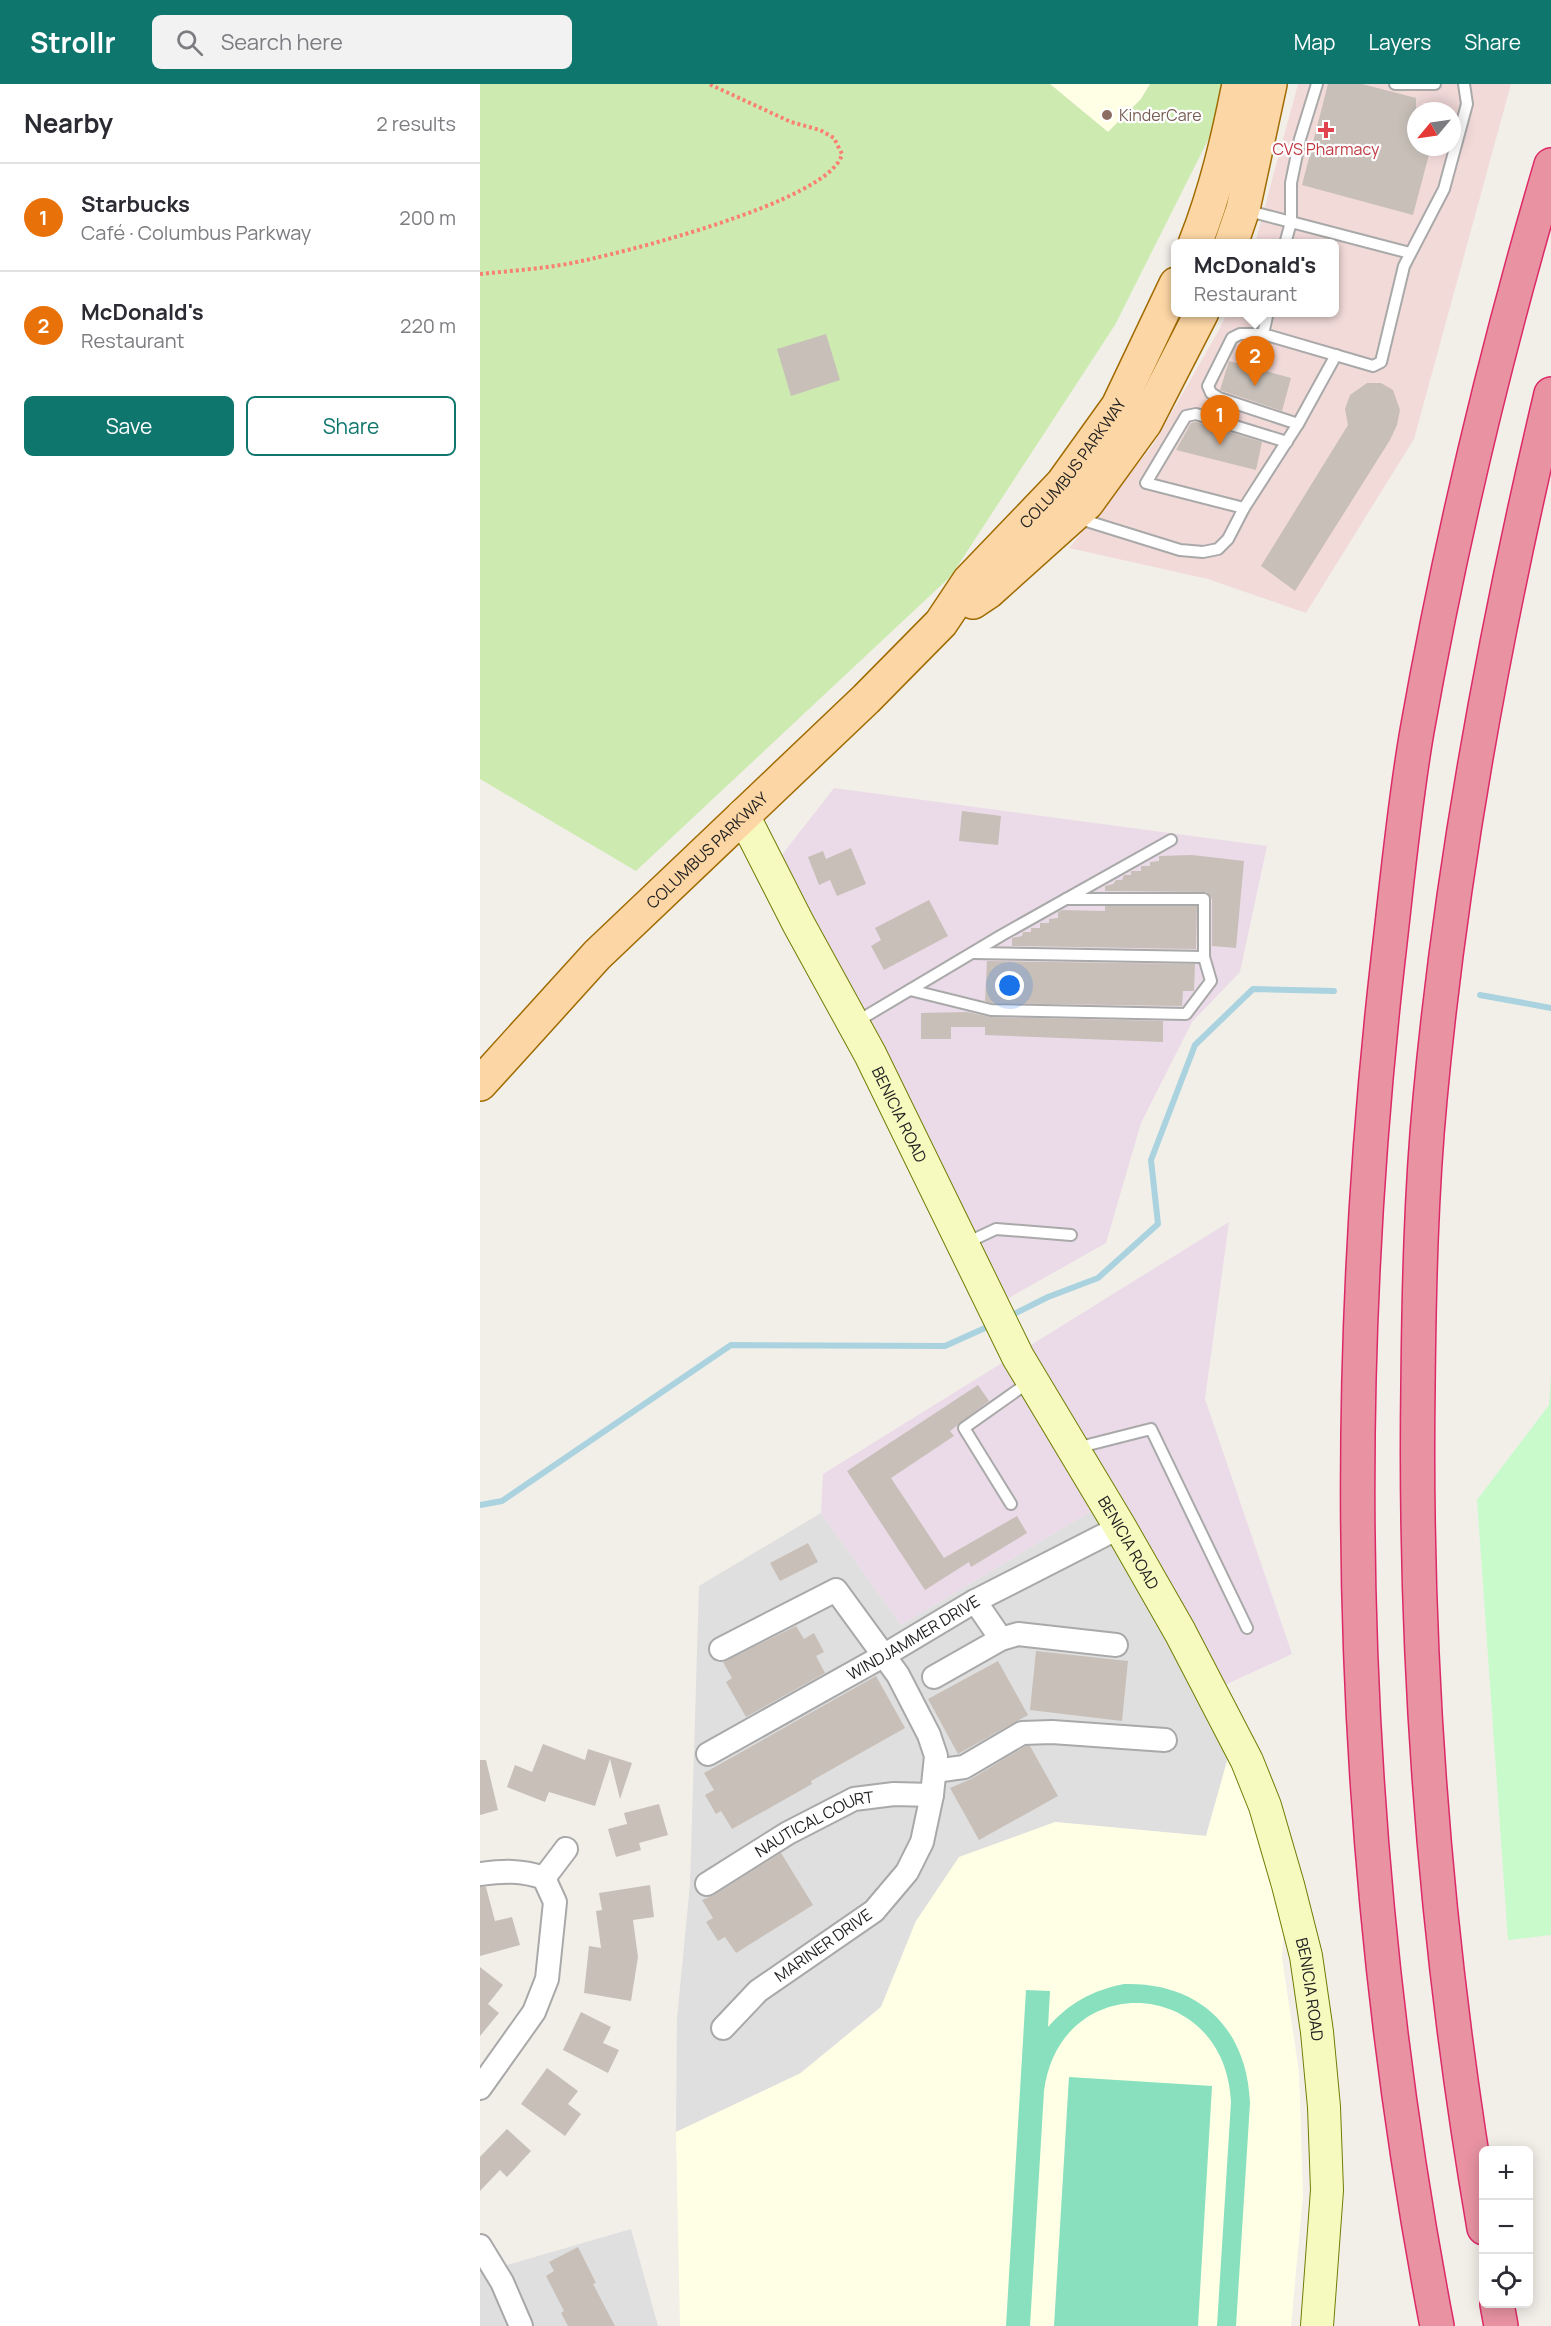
<!DOCTYPE html>
<html lang="en">
<head>
<meta charset="utf-8">
<style>
	body { margin:0; font-family:Manrope,sans-serif; background:#f2f2f3; color:#2b2b33 }
	.controls { position:absolute; right:18px; bottom:18px; display:grid; overflow:hidden; border-radius:9px; box-shadow:0 3px 15px #0003 }
	.controls button { width:54px; height:54px; display:grid; place-items:center; padding:0; border:0; border-bottom:2px solid #e1e1e2; background:#fff; color:#2b2b33; font:30px sans-serif }
	.compass { position:absolute; left:927px; top:18px; width:54px; height:54px; border-radius:50%; background:#fff; box-shadow:0 3px 15px #0003; rotate:241deg }
	.you { position:absolute; left:530px; top:902px; width:21px; height:21px; margin:-15px; border:4px solid #fff; border-radius:50%; background:#1a73e8; box-shadow:0 0 0 9px #1a73e833 }
	.badge { display:grid; place-items:center; width:39px; height:39px; border-radius:50%; background:#0f766e; color:#fff; font-size:20px; font-weight:700 }
	.pin { position:absolute; translate:-50% -50px; filter:drop-shadow(0 2px 3px #0008) }
	.pin::after { content:''; position:absolute; top:32px; width:21px; height:18px; background:inherit; clip-path:polygon(0 0,100% 0,50% 100%) }
	.popup { position:absolute; left:691px; top:155px; width:168px; height:78px; box-sizing:border-box; display:grid; place-content:center; border-radius:9px; background:#fff; filter:drop-shadow(0 2px 4px #0005); font-size:20px; white-space:nowrap; color:#7c7c81 }
	.popup b { font-size:22px; color:#2b2b33 }
	.popup::after { content:''; position:absolute; left:50%; top:100%; margin-left:-12px; border:12px solid transparent; border-top-color:#fff }
	.list { margin:0; padding:0; list-style:none }
	h2 { display:flex; justify-content:space-between; align-items:center; height:78px; margin:0; padding:0 24px; font-size:26px }
	h2 small { font-size:20px; font-weight:400; color:#7c7c81 }
	.list li { display:grid; grid-template-columns:39px 1fr auto; gap:18px; align-items:center; box-sizing:border-box; height:108px; padding:0 24px; border-top:2px solid #e1e1e2 }
	.list b { display:block; font-size:22px; white-space:nowrap }
	.list p { margin:0; font-size:20px; white-space:nowrap; color:#7c7c81 }
	.list em { font-size:20px; font-style:normal; color:#7c7c81 }
	.actions { display:flex; gap:12px; padding:18px 24px }
	.actions a { flex:1; padding:14px 0; border:2px solid #0f766e; border-radius:9px; text-align:center; font-size:21px; color:#0f766e }
	.actions .main { background:#0f766e; color:#fff }
	.icon { flex:none; width:33px; height:33px; fill:none; stroke:currentColor; stroke-width:2; stroke-linecap:round; stroke-linejoin:round }
	.map { position:relative; flex:none; width:1071px; height:2242px; overflow:hidden }
	header { display:flex; align-items:center; gap:36px; box-sizing:border-box; height:84px; padding:0 30px; background:#0f766e; color:#fff }
	header strong { font-size:28px }
	nav { display:flex; gap:33px; margin-inline-start:auto; font-size:21px }
	.search { width:420px; height:54px; background:#f2f2f3; display:flex; align-items:center; gap:15px; box-sizing:border-box; padding:0 21px; border-radius:9px; color:#7c7c81; font-size:22px }
	main { display:flex }
	aside { flex:1; background:#fff }
	.map>svg:first-child { display:block }
	.residential { fill:#e0dfdf }
	.commercial { fill:#f2dad9; fill-rule:evenodd }
	.industrial { fill:#ebdbe8 }
	.education { fill:#ffffe5 }
	.grass { fill:#cdebb0 }
	.park { fill:#c8facc }
	.pitch { fill:#88e0be }
	.lines { fill:none; stroke-linecap:round; stroke-linejoin:round }
	.stream { stroke:#aad3df; stroke-width:6 }
	.building { fill:#c7bfb8 }
	.lane-casing { stroke:#a9a9a9; stroke-width:14 }
	.street-casing { stroke:#a9a9a9; stroke-width:26 }
	.secondary-casing { stroke:#707d05; stroke-width:34 }
	.primary-casing { stroke:#a06b00; stroke-width:36 }
	.highway-casing { stroke:#dc2a67; stroke-width:36 }
	.path { stroke:#fa8072; stroke-width:4; stroke-dasharray:3 3; stroke-linecap:butt }
	.lane { stroke:#fff; stroke-width:10 }
	.street { stroke:#fff; stroke-width:22 }
	.secondary { stroke:#f7fabf; stroke-width:32 }
	.primary { stroke:#fcd6a4; stroke-width:33 }
	.highway { stroke:#e892a2; stroke-width:33 }
	.education-dot { fill:#8d6e63; stroke:#fff; stroke-width:2 }
	.health-dot { fill:#e0444e; stroke:#fff; stroke-width:2 }
	.labels { text-anchor:middle; dominant-baseline:central; stroke-width:4.5; stroke-linejoin:round; paint-order:stroke }
	.education-label { font-size:16px; fill:#785e54; stroke:#fff; text-anchor:start }
	.health-label { font-size:16px; fill:#be3a42; stroke:#fff }
	.street-label { font-size:16px; fill:#222; stroke:#fff }
</style>
</head>
<body>
<header>
<strong>Strollr</strong>
<div class="search"><svg class="icon" aria-label="search" viewBox="0 0 24 24"><circle cx="10" cy="10" r="6"/><path d="M15 15l6 6"/></svg>Search here</div>
<nav><a>Map</a><a>Layers</a><a>Share</a></nav>
</header>
<main>
<aside>
<h2>Nearby<small>2 results</small></h2>
<ul class="list">
<li><span class="badge" style="background:#e8710a">1</span><div><b>Starbucks</b><p>Café · Columbus Parkway</p></div><em>200 m</em></li>
<li><span class="badge" style="background:#e8710a">2</span><div><b>McDonald's</b><p>Restaurant</p></div><em>220 m</em></li>
</ul>
<div class="actions"><a class="main">Save</a><a>Share</a></div>
</aside>
<div class="map">
<svg width="1071" height="2242" viewBox="0 0 1071 2242">
	<rect width="100%" height="100%" fill="#f2efe9"/>
	<!-- residential -->
	<g class="residential">
		<polygon points="613,1426 721,1612 749,1670 726,1752 575,1738 436,1837 401,1923 319,1990 196,2048 197,1935 210,1800 219,1502 341,1429 421,1541"/>
		<polygon points="151,2145 178,2242 0,2242 0,2189"/>
	</g>
	<!-- commercial -->
	<path class="commercial" d="M818 0H1031L934 355 826 529 728 495 589 464 673 361 739 246 747 229 854 228V160L775 159ZM936 27H972V63H936Z"/>
	<!-- industrial -->
	<g class="industrial">
		<polygon points="354,704 787,762 760,888 712,938 661,1039 626,1159 525,1216 301,772"/>
		<polygon points="749,1138 725,1315 812,1570 721,1612 613,1426 421,1541 341,1429 343,1390"/>
	</g>
	<!-- education -->
	<g class="education">
		<polygon points="570,0 670,0 661,15 628,48"/>
		<polygon points="749,1670 805,1825 802,1874 819,1988 823,2112 811,2242 200,2242 196,2048 321,1989 401,1923 436,1837 479,1773 575,1738 726,1752"/>
	</g>
	<!-- grass -->
	<polygon class="grass" points="0,0 570,0 628,48 661,15 670,0 744,0 728,56 635,241 471,492 156,787 0,695"/>
	<!-- park -->
	<polygon class="park" points="1071,1291 1071,1851 1028,1856 997,1416 1069,1321"/>
	<!-- pitch -->
	<g class="pitch">
		<path d="M644 1900C719 1898 767 1944 770 2019L756 2242H737L751 2018C745 1892 580 1884 564 2007L550 2242H526L546 1906 570 1907 568 1943C589 1919 613 1906 644 1900Z"/>
		<polygon points="589,1993 732,2002 718,2242 574,2242"/>
	</g>
	<g class="lines">
		<!-- stream -->
		<g class="stream">
			<polyline points="1000,911 1071,924"/>
			<polyline points="534,1230 568,1213 618,1194 678,1140 671,1076 715,961 773,905 854,907"/>
			<polyline points="0,1421 22,1417 251,1261 465,1262 505,1244"/>
		</g>
	</g>
	<!-- building -->
	<g class="building">
		<polygon points="848,0 882,0 936,14 936,63 951,63 933,131 822,101"/>
		<polygon points="346,250 360,296 311,312 297,265"/>
		<polygon points="749,277 811,294 802,327 740,306"/>
		<polygon points="887,299 901,299 913,306 920,326 917,341 910,356 815,507 781,482 868,341 865,325 870,311"/>
		<polygon points="716,338 782,358 776,386 696,366 711,339"/>
		<polygon points="482,727 521,732 518,761 479,757"/>
		<polygon points="371,764 386,800 357,812 350,796 339,801 328,773 343,767 346,775"/>
		<polygon points="712,771 764,777 756,864 732,862 732,815 727,808 625,807 625,802 633,800 636,796 642,796 644,791 651,791 651,787 661,787 661,782 670,782 670,778 679,777 679,772"/>
		<polygon points="449,816 468,852 404,886 391,862 401,856 395,844"/>
		<polygon points="625,822 717,822 716,865 532,862 532,854 542,852 543,848 551,848 551,844 560,844 560,839 569,839 569,835 578,834 578,828 582,826 625,827"/>
		<polygon points="507,877 715,880 714,907 703,907 702,922 512,919 505,917"/>
		<polygon points="487,928 511,933 683,937 683,958 505,951 505,943 471,943 471,955 441,955 441,929"/>
		<polygon points="498,1301 509,1317 470,1347 474,1352 411,1394 464,1474 537,1432 547,1449 491,1483 489,1478 445,1506 367,1387"/>
		<polygon points="328,1459 338,1478 300,1497 290,1479"/>
		<polygon points="316,1542 324,1555 334,1549 344,1568 336,1572 345,1589 266,1633 246,1598 252,1594 243,1578"/>
		<polygon points="556,1567 648,1577 642,1637 550,1626"/>
		<polygon points="518,1577 548,1631 478,1670 448,1615"/>
		<polygon points="396,1592 425,1644 331,1697 332,1700 252,1745 241,1727 236,1730 225,1711 234,1706 224,1689"/>
		<polygon points="63,1660 105,1676 108,1665 152,1679 140,1715 130,1675 115,1722 69,1708 65,1718 27,1703 35,1681 52,1688"/>
		<polygon points="546,1662 550,1662 578,1712 499,1756 470,1704 491,1695"/>
		<polygon points="0,1676 6,1676 18,1726 0,1731"/>
		<polygon points="179,1720 188,1751 159,1759 161,1766 136,1773 128,1745 147,1740 144,1729"/>
		<polygon points="301,1769 333,1821 256,1869 245,1853 238,1857 226,1838 233,1834 222,1816 234,1811"/>
		<polygon points="170,1801 174,1833 153,1836 158,1873 151,1917 104,1909 109,1862 121,1864 116,1827 122,1826 119,1809"/>
		<polygon points="0,1803 6,1803 15,1837 32,1833 40,1861 0,1872"/>
		<polygon points="0,1883 23,1901 8,1920 19,1929 0,1952"/>
		<polygon points="101,1928 131,1943 123,1959 139,1966 128,1989 83,1966"/>
		<polygon points="67,1984 98,2007 88,2020 101,2030 85,2052 41,2020"/>
		<polygon points="27,2045 51,2067 27,2093 20,2086 0,2107 0,2073"/>
		<polygon points="98,2163 116,2199 113,2200 135,2242 88,2242 81,2229 84,2227 66,2192 74,2187 69,2178"/>
	</g>
	<g class="lines">
		<!-- lane casing -->
		<g class="lane-casing">
			<g id="lane">
				<polyline points="915,0 955,0"/>
				<polyline points="765,126 811,138 811,99 820,55 837,0"/>
				<polyline points="805,160 811,138 930,169"/>
				<polyline points="788,228 783,250 893,282 901,278 924,182 964,105 987,20 984,0"/>
				<polyline points="783,250 760,250 752,254 728,302 731,309 739,314 818,340"/>
				<polyline points="764,424 666,399 706,332 716,330 807,358"/>
				<polyline points="597,434 700,466 723,468 738,465 748,455 764,424 818,340 856,271"/>
				<polyline points="493,869 724,873"/>
				<polyline points="430,906 511,926 706,930 731,897 724,873 724,815 586,815"/>
				<polyline points="376,938 522,851 691,756"/>
				<polyline points="484,1160 516,1145 591,1151"/>
				<polyline points="596,1364 671,1345 767,1544"/>
				<polyline points="531,1420 484,1344 549,1298"/>
			</g>
		</g>
		<!-- street casing -->
		<g class="street-casing">
			<g id="street">
				<polyline points="495,1517 521,1555"/>
				<polyline points="241,1565 356,1506 418,1591 449,1651 456,1672 452,1711 442,1758 427,1788 394,1827 278,1907 243,1944"/>
				<polyline points="454,1593 521,1555 538,1550 636,1561"/>
				<path id="s1" d="M228 1670 403 1572 495 1517 640 1443"/>
				<polyline points="455,1687 484,1683 542,1649 572,1648 685,1656"/>
				<path d="M0 1790C23 1787 42 1786 64 1794L75 1818 67 1895 54 1928 0 2004"/>
				<polyline points="64,1794 86,1765"/>
				<path id="s2" d="M227 1800 308 1749 374 1715 414 1710 452 1711"/>
				<polyline points="0,2162 22,2198 41,2242"/>
			</g>
		</g>
		<!-- secondary casing -->
		<g class="secondary-casing">
			<g id="secondary">
				<path id="s3" d="M263 731 318 839 390 970 538 1273 640 1443 700 1548 767 1677 785 1722 808 1801 826 1872 837 1948 844 2023 847 2106 837 2242"/>
			</g>
		</g>
		<!-- primary casing -->
		<g class="primary-casing">
			<g id="primary">
				<path d="M715 160C736 107 748 55 759 0"/>
				<polyline points="751,160 763,125 790,0"/>
				<polyline points="493,518 508,508 607,419 665,339 722,228"/>
				<path id="s4" d="M0 1000 117 871 386 615 461 539 489 497 582 400 638 322 696 200"/>
			</g>
		</g>
		<!-- highway casing -->
		<g class="highway-casing">
			<g id="highway">
				<path d="M1004 2144C956 1866 934 1584 938 1302 939 1206 941 1110 950 1015 972 777 1016 542 1071 310"/>
				<polyline points="1017,2220 1021,2242"/>
				<path d="M957 2242C870 1789 856 1333 908 876 917 799 924 722 937 647 971 455 1016 267 1071 81"/>
			</g>
		</g>
		<!-- path -->
		<path class="path" d="M0 190C29 187 58 185 87 180 135 171 351 118 362 70L354 54 340 46 311 38 229 0"/>
		<!-- lane -->
		<use href="#lane" class="lane"/>
		<!-- street -->
		<use href="#street" class="street"/>
		<!-- secondary -->
		<use href="#secondary" class="secondary"/>
		<!-- primary -->
		<use href="#primary" class="primary"/>
		<!-- highway -->
		<use href="#highway" class="highway"/>
	</g>
	<!-- markers -->
	<circle class="education-dot" cx="627" cy="31" r="6"/>
	<path class="health-dot" d="M843 37h6v6h6v6h-6v6h-6v-6h-6v-6h6z"/>
	<g class="labels">
		<!-- education labels -->
		<g class="education-label">
			<text x="639" y="31">KinderCare</text>
		</g>
		<!-- health labels -->
		<g class="health-label">
			<text x="846" y="65">CVS Pharmacy</text>
		</g>
		<!-- street labels -->
		<g class="street-label">
			<text stroke="none"><textPath href="#s4" startOffset="860">COLUMBUS PARKWAY</textPath></text>
			<text stroke="none"><textPath href="#s4" startOffset="326">COLUMBUS PARKWAY</textPath></text>
			<text stroke="none"><textPath href="#s3" startOffset="338">BENICIA ROAD</textPath></text>
			<text stroke="none"><textPath href="#s3" startOffset="824">BENICIA ROAD</textPath></text>
			<text stroke="none"><textPath href="#s1" startOffset="236">WINDJAMMER DRIVE</textPath></text>
			<text stroke="none"><textPath href="#s2" startOffset="124">NAUTICAL COURT</textPath></text>
			<text transform="translate(343 1861) rotate(-35)">MARINER DRIVE</text>
			<text stroke="none"><textPath href="#s3" startOffset="1310">BENICIA ROAD</textPath></text>
		</g>
	</g>
</svg>
<div class="controls">
<button>+</button>
<button>−</button>
<button><svg class="icon" aria-label="locate" viewBox="0 0 24 24"><circle cx="12" cy="12" r="6"/><path d="M12 2v4M12 18v4M2 12h4M18 12h4"/></svg></button>
</div>
<svg class="compass" viewBox="-18 -18 36 36"><path d="M0-13l5 13h-10z" fill="#e53935"/><path d="M0 13l5-13h-10z" fill="#7c7c81"/></svg>
<div class="you"></div>
<div class="pin badge" style="left:740px;top:361px;background:#e8710a">1</div>
<div class="pin badge" style="left:775px;top:302px;background:#e8710a">2</div>
<div class="popup"><b>McDonald's</b>Restaurant</div>
</div>
</main>
</body>
</html>
